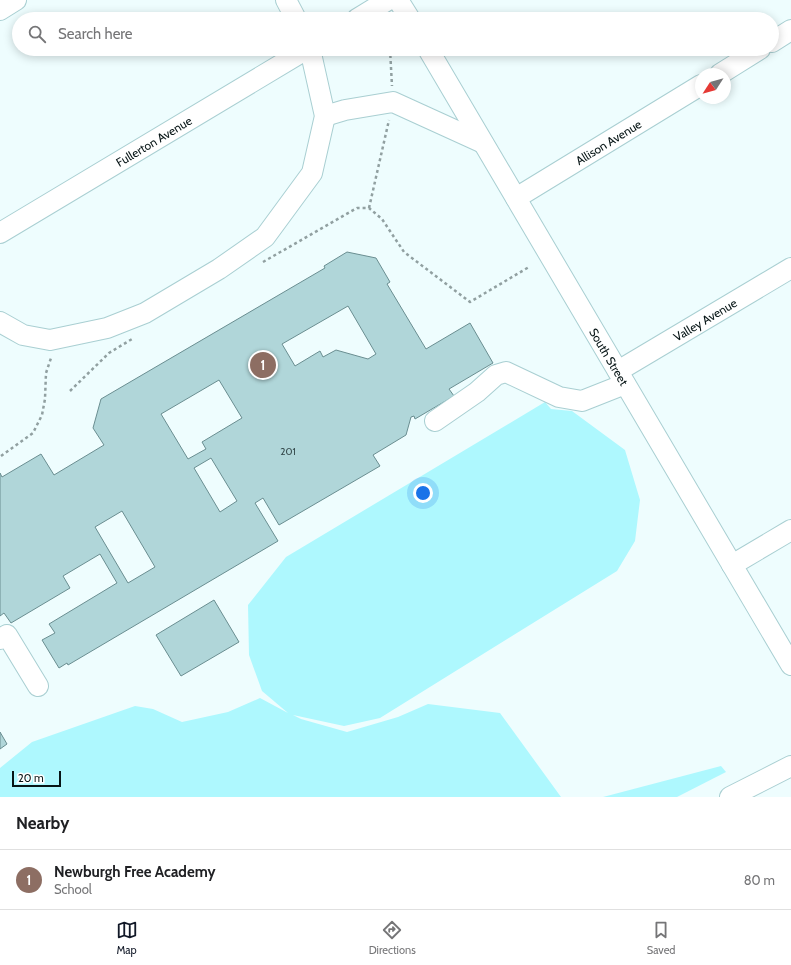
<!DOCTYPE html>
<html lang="en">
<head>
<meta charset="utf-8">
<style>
	body { margin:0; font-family:Cabin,sans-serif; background:#f6f6f6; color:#202124 }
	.compass { position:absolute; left:695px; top:68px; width:36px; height:36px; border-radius:50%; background:#fff; box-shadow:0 2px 10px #0003; rotate:234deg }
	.scale { position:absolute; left:12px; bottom:10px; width:49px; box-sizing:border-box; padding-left:4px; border:2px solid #071516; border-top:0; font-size:11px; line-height:14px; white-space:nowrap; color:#071516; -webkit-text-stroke:3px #fff; paint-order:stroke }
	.you { position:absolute; left:423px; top:493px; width:14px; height:14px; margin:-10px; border:3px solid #fff; border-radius:50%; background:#1a73e8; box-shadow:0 0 0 6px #1a73e833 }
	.badge { display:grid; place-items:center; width:26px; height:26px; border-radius:50%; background:#111827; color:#fff; font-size:13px; font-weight:700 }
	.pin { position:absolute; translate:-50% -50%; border:2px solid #fff; box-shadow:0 1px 4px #0006 }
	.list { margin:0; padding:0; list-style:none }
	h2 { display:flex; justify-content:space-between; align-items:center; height:52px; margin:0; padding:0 16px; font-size:17px }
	h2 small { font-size:13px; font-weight:400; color:#757577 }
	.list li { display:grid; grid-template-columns:26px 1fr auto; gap:12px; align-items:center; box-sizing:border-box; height:60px; padding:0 16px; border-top:1px solid #e0e0e0 }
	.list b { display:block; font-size:15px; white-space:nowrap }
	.list p { margin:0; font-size:13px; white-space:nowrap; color:#757577 }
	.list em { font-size:13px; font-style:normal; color:#757577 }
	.icon { flex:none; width:22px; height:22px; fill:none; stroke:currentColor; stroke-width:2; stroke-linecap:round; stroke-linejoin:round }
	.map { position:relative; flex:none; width:791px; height:797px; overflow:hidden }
	.search { position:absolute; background:#fff; box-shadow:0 2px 10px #0003; left:12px; right:12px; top:12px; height:44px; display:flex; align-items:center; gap:10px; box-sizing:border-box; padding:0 14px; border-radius:22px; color:#757577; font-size:15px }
	.sheet { height:112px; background:#fff }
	nav { display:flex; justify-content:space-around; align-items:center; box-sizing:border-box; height:56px; border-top:1px solid #e0e0e0; background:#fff; font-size:11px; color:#757577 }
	nav a { display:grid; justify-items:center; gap:2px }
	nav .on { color:#111827 }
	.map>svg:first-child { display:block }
	.green { fill:#aef8fe }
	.building { fill:#b0d6d9; stroke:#6a8e91; fill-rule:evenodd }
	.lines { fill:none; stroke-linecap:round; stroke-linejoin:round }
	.minor-casing { stroke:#a9cfd2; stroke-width:22 }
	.path { stroke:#91a0a1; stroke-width:2.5; stroke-dasharray:3 3; stroke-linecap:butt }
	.minor { stroke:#fff; stroke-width:20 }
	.labels { text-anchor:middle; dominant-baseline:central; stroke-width:3.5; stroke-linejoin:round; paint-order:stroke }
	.number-label { font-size:10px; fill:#314547 }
	.street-label { font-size:12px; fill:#071516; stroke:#fff }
</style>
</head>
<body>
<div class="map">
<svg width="791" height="797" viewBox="0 0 791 797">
	<rect width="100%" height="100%" fill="#eefdfe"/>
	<!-- green -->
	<g class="green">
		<polygon points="545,402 551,409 572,411 625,450 640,500 635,541 617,571 380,718 344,726 293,715 301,719 347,732 398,717 428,704 500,713 561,797 0,797 0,768 32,742 135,706 153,709 182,722 228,712 260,698 288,713 262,691 249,655 248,605 286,557"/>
		<polygon points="721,766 726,772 677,797 603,797"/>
	</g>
	<!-- building -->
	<g class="building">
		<path d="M347 252 376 258 390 282 387 284 426 349 470 323 493 363 449 389 454 396 415 419 414 416 411 417 406 435 373 455 380 466 279 525 263 498 255 503 278 541 68 665 67 663 59 668 42 640 55 633 49 624 117 583 100 554 63 576 70 588 11 623 4 613 0 616V473L2 477 41 454 54 475 104 445 93 428 101 399 325 268 324 266ZM348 306 376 354 368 359 336 350 323 357 320 351 295 366 282 344ZM219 380 242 418 202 442 206 449 188 459 161 414ZM211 458 237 501 220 512 194 468ZM122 511 155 567 128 583 95 527Z"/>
		<polygon points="214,600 239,642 181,676 156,635"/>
		<polygon points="0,732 7,744 0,749"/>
	</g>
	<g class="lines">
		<!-- minor casing -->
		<g class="minor-casing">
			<g id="minor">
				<polyline points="286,0 296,19"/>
				<polyline points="398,0 410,19"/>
				<polyline points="0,10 16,0"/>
				<polyline points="357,19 388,0"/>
				<polyline points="772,42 791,30"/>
				<path id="s1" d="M428 49 791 665"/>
				<polyline points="720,74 760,49"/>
				<polyline points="325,116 345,110 393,102 483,143"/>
				<path id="s2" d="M516 198 701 85"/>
				<path id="s3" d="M0 233 307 49"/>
				<polyline points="0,322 23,335 50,340 107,328 145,313 219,269 265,237 312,173 325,116 310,49"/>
				<path id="s4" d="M618 371 791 268"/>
				<polyline points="435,421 477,392 496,375 506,372 559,397 582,401 625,384"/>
				<polyline points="732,565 791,530"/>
				<polyline points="0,639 7,635 38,686"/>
				<polyline points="730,797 791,766"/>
			</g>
		</g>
		<!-- path -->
		<g class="path">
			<polyline points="390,49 392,86"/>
			<polyline points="369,208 389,120"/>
			<polyline points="263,262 357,208 369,208 382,219 404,252 470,302 529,267"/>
			<polyline points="70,391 109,353 132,339"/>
			<polyline points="1,456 33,433 42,415 45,399 46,373 51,358"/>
		</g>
		<!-- minor -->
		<use href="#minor" class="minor"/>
	</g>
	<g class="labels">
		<!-- number labels -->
		<g class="number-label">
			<text x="288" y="451">201</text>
		</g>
		<!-- street labels -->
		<g class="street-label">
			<text stroke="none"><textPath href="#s3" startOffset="179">Fullerton Avenue</textPath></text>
			<text stroke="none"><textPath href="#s2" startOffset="108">Allison Avenue</textPath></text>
			<text stroke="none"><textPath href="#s4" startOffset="101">Valley Avenue</textPath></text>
			<text stroke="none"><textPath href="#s1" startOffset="357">South Street</textPath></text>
		</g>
	</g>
</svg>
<svg class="compass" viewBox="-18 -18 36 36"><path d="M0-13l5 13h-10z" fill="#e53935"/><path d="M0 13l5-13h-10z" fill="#757577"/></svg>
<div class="scale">20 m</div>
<div class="you"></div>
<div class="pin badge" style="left:263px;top:365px;background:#8d6e63">1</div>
<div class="search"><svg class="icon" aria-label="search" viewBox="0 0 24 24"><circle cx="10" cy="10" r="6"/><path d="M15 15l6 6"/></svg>Search here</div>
</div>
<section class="sheet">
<h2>Nearby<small></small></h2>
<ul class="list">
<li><span class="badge" style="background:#8d6e63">1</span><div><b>Newburgh Free Academy</b><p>School</p></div><em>80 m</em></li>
</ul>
</section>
<nav>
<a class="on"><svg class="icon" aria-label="map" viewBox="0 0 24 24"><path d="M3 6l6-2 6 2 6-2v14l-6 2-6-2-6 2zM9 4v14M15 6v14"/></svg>Map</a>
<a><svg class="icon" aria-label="directions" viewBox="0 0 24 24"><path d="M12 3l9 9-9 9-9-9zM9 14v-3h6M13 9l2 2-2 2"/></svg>Directions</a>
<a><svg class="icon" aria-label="saved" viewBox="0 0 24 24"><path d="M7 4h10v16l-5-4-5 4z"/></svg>Saved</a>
</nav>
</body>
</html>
